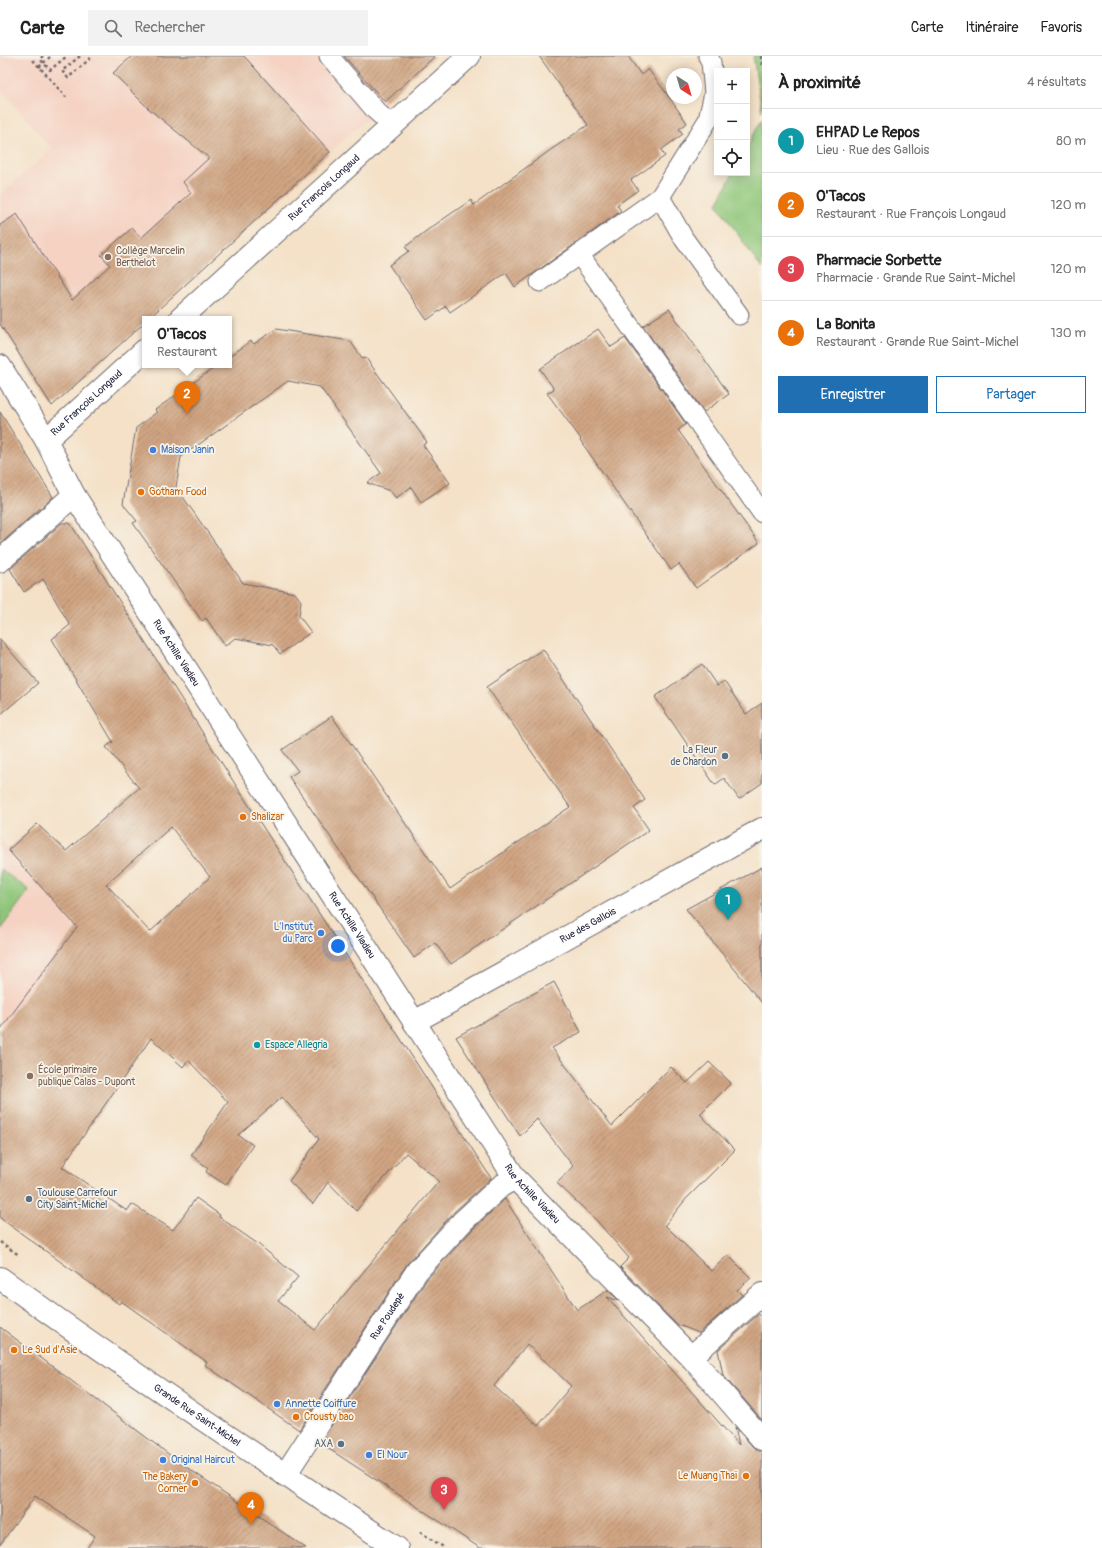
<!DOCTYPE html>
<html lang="fr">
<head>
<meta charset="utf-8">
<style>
	body { margin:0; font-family:Pangolin,sans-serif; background:#f2f2f2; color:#222 }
	.controls { position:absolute; right:12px; top:12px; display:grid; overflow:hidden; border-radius:0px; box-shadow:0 2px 10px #0003 }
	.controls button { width:36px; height:36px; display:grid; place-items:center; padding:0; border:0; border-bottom:1px solid #e0e0e0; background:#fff; color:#222; font:20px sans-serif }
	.compass { position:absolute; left:666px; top:12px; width:36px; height:36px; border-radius:50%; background:#fff; box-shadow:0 2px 10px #0003; rotate:143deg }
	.you { position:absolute; left:338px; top:890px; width:14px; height:14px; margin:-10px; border:3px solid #fff; border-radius:50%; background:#1a73e8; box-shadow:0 0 0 6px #1a73e833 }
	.badge { display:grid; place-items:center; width:26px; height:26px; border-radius:50%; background:#1f6fb2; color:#fff; font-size:13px; font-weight:700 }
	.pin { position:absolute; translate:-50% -33px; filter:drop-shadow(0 1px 2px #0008) }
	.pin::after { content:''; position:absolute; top:21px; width:14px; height:12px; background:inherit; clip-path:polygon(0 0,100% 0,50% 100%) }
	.popup { position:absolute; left:142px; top:260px; width:90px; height:52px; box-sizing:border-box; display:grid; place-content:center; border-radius:0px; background:#fff; filter:drop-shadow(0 1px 3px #0005); font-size:13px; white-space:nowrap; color:#767676 }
	.popup b { font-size:15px; color:#222 }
	.popup::after { content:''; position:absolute; left:50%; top:100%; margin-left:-8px; border:8px solid transparent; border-top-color:#fff }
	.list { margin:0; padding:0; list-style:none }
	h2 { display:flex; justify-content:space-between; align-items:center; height:52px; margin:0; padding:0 16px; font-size:17px }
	h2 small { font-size:13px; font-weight:400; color:#767676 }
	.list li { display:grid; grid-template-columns:26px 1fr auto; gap:12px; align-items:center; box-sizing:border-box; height:64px; padding:0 16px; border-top:1px solid #e0e0e0 }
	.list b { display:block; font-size:15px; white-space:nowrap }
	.list p { margin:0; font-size:13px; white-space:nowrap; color:#767676 }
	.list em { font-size:13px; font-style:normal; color:#767676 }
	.actions { display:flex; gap:8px; padding:12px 16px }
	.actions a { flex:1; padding:9px 0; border:1px solid #1f6fb2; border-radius:0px; text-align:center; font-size:14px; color:#1f6fb2 }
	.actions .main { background:#1f6fb2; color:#fff }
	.icon { flex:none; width:22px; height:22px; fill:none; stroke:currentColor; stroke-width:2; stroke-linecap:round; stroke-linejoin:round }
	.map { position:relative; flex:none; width:762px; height:1492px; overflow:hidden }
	header { display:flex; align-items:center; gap:24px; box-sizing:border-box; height:56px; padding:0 20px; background:#fff; border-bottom:1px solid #e0e0e0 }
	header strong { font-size:19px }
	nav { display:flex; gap:22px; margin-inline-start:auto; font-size:14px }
	.search { width:280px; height:36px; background:#f2f2f2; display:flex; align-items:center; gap:10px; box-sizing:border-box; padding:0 14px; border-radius:0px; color:#767676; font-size:15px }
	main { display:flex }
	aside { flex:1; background:#fff }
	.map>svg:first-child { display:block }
	.built { fill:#f5d2c2 }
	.park { fill:#8ec679; stroke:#58745a }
	.building { fill:url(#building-hatch); fill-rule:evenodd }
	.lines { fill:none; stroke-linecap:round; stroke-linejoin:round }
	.service-casing { stroke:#6c656c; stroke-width:21 }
	.minor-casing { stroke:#6c656c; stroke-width:24 }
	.tertiary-casing { stroke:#6c656c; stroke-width:24 }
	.secondary-casing { stroke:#6c656c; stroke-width:24 }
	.path { stroke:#6c656c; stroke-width:2.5; stroke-dasharray:3 3; stroke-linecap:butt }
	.service { stroke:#fff; stroke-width:19 }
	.minor { stroke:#fff; stroke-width:22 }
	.tertiary { stroke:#fff; stroke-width:22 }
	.secondary { stroke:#fff; stroke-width:22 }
	.education-dot { fill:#8d6e63; stroke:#f7f3e8; stroke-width:1.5 }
	.shop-dot { fill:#3f7fe0; stroke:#f7f3e8; stroke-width:1.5 }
	.food-dot { fill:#e8710a; stroke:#f7f3e8; stroke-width:1.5 }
	.service-dot { fill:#5c6f8a; stroke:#f7f3e8; stroke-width:1.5 }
	.culture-dot { fill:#0f9aa8; stroke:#f7f3e8; stroke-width:1.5 }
	.labels { text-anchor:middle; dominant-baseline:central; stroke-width:3.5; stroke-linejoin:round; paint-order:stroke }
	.street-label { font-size:10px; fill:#22223b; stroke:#f7f3e8 }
	.education-label { font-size:10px; fill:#785e54; stroke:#f7f3e8; text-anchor:start }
	.shop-label { font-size:10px; fill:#366cbe; stroke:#f7f3e8; text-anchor:start }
	.food-label { font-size:10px; fill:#c56008; stroke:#f7f3e8; text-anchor:start }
	.service-label { font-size:10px; fill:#4e5e75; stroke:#f7f3e8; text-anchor:end }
	.culture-label { font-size:10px; fill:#0d838f; stroke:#f7f3e8; text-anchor:start }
</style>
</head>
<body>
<header>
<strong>Carte</strong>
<div class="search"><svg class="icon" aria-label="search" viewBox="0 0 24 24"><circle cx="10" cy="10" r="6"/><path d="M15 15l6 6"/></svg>Rechercher</div>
<nav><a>Carte</a><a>Itinéraire</a><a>Favoris</a></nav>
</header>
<main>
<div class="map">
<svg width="762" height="1492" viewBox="0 0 762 1492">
	<defs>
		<pattern id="building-hatch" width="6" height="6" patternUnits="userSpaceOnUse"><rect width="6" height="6" fill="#d0a583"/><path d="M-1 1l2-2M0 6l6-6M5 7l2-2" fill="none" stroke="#a8866c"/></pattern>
	</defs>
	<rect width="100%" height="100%" fill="#f7f3e8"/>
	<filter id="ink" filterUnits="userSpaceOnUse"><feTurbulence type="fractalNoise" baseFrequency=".025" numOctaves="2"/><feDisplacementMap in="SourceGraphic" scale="8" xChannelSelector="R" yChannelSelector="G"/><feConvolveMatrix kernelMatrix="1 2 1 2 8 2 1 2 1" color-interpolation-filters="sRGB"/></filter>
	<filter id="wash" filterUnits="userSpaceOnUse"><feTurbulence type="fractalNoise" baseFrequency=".012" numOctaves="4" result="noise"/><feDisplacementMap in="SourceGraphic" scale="16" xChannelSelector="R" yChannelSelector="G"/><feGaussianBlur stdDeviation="0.9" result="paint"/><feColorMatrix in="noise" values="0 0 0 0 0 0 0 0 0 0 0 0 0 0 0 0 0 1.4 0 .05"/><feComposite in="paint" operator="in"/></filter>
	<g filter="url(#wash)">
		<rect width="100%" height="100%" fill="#f4e1c7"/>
		<!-- built -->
		<g class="built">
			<polygon points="0,0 435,0 148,263 145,263 145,265 54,348 49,345 0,268 0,139 52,93 0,32"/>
			<polygon points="0,784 70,862 75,874 85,884 0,1100"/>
		</g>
		<!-- park -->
		<g class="park">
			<polygon points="753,0 762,0 762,56"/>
			<polygon points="762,63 762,213 717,148 733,117 747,117 747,91"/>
			<polygon points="0,813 29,834 0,874"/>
		</g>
		<g id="blocks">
			<!-- building -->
			<g class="building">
				<polygon points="132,0 244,0 330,96 148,263 145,263 145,266 52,350 0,268 0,169 17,158 72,244 110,209 101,199 132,172 141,182 191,137 183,126 209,102 149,53 113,17"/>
				<polygon points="344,0 435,0 385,46"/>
				<polygon points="539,0 628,0 641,19 648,13 664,34 687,67 679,73 683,78 661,94 665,100 631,124 638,134 617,149 621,155 515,231 506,217 450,256 446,250 427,264 389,209 409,195 405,191 426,175 471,144 474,149 552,93 588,69"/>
				<polygon points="669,253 729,338 704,356 643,270"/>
				<polygon points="276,273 350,285 363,303 366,302 427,386 423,389 450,427 421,446 411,431 396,442 390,435 367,427 381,417 320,331 288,325 181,401 176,431 243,527 295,537 301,545 299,560 311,576 280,598 273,589 235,582 225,590 206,562 202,565 133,467 137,465 123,448 136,372 157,356 155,354 218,309 229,309 229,301 251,285 254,288"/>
				<polygon points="598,273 611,291 625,282 686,368 678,374 759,487 696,532 679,508 671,514 580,384 581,383 547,337 554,333 540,313"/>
				<polygon points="0,356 53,441 0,488"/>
				<path d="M62 467H70L235 728 491 1122 454 1156 407 1208 299 1374 205 1309 207 1306 121 1245 119 1248 0 1162V974L77 871 8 794 37 768 66 795 139 732 106 691 113 686 52 583 70 569 43 523 24 536 10 513ZM171 771 210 821 150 876 106 828ZM151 982 183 1011 188 1004 228 1046 191 1099 208 1112 206 1116 226 1129 253 1089 238 1079 282 1041 319 1083 289 1125 313 1148 328 1126 356 1155 406 1097 439 1125 315 1274 278 1245 298 1221 258 1188 219 1161 220 1159 196 1142 173 1174 132 1148 127 1155 62 1111Z"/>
				<polygon points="0,583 38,627 0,659"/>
				<polygon points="543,593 645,744 634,752 649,774 451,908 435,887 414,902 289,721 298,715 282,694 332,660 450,833 570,751 487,631"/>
				<polygon points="702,608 717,630 724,625 746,658 762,647 762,727 739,743 724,722 715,729 655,641"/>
				<polygon points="762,811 762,947 686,853"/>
				<polygon points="554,926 581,976 552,992 612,1070 671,1011 687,1027 709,1006 731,1027 700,1058 735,1094 686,1143 665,1169 711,1215 728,1199 751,1222 737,1234 742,1239 699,1277 676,1268 620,1211 629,1202 596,1164 557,1127 573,1110 537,1063 520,1080 456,981"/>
				<path d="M505 1143 577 1254 608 1234 619 1245 607 1241 739 1389 735 1371 753 1391 758 1395H762V1492H480L320 1387 427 1223 472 1174ZM527 1288 571 1330 538 1370 494 1330Z"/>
				<polygon points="759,1258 762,1261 762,1364 723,1319 718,1294"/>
				<polygon points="0,1271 179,1406 306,1492 87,1492 95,1480 35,1440 0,1489"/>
			</g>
		</g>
	</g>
	<g filter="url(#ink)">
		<use href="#blocks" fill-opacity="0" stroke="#6c656c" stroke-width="1"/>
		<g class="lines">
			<!-- service casing -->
			<g class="service-casing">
				<g id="service">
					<polyline points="329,0 376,55 393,70"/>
					<polyline points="660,141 684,183 739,259"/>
					<polyline points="579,198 762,457"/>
					<polyline points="540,226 660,141 708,64 714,37 711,6 708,0"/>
				</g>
			</g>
			<!-- minor casing -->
			<g class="minor-casing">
				<g id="minor">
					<path id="s1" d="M180 263 469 0"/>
					<path id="s2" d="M46 384 145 294"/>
					<polyline points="0,505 74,439"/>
					<path id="s3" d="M414 966 762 773"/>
					<polyline points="691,1301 762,1238"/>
					<path id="s4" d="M285 1419 417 1215 463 1165 501 1130 515 1122"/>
				</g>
			</g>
			<!-- tertiary casing -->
			<g class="tertiary-casing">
				<g id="tertiary">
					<path id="s5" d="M0 310 46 384 74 439 515 1122 691 1301 762 1383"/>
				</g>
			</g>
			<!-- secondary casing -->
			<g class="secondary-casing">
				<g id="secondary">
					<path id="s6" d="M0 1222C130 1316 263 1405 397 1492"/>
				</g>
			</g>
			<!-- path -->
			<g class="path">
				<polyline points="43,0 40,3 50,14 67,0"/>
				<polyline points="80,0 62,15 68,22 93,0"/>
				<polyline points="761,0 762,9"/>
				<polyline points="33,4 66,41"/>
				<polyline points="39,11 51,0"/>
				<polyline points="0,1186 19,1199"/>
				<polyline points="420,1476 445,1492"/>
			</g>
			<!-- service -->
			<use href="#service" class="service"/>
			<!-- minor -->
			<use href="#minor" class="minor"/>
			<!-- tertiary -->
			<use href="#tertiary" class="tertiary"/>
			<!-- secondary -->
			<use href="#secondary" class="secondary"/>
		</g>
	</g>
	<!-- markers -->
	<g class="education-dot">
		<circle cx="108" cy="201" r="4"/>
		<circle cx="30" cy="1020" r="4"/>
	</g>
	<g class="shop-dot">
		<circle cx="153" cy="394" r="4"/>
		<circle cx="321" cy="877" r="4"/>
		<circle cx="277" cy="1348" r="4"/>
		<circle cx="369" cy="1399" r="4"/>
		<circle cx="163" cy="1404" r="4"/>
	</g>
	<g class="food-dot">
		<circle cx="141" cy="436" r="4"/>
		<circle cx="243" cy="761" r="4"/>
		<circle cx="14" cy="1294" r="4"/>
		<circle cx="296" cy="1361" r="4"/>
		<circle cx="746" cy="1420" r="4"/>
		<circle cx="195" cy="1427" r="4"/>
	</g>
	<g class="service-dot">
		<circle cx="725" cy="700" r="4"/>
		<circle cx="29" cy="1143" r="4"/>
		<circle cx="341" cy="1388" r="4"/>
	</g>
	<circle class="culture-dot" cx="257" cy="989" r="4"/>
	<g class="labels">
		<!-- street labels -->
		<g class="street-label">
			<text stroke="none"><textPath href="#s1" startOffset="195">Rue François Longaud</textPath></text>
			<text stroke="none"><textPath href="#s2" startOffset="55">Rue François Longaud</textPath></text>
			<text stroke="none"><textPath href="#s5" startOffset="337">Rue Achille Viadieu</textPath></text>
			<text stroke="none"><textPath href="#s5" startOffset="661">Rue Achille Viadieu</textPath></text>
			<text stroke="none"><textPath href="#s3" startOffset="199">Rue des Gallois</textPath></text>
			<text stroke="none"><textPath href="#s5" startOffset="985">Rue Achille Viadieu</textPath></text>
			<text stroke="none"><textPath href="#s4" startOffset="189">Rue Poudepé</textPath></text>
			<text stroke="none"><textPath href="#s6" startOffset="240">Grande Rue Saint-Michel</textPath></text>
		</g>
		<!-- education labels -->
		<g class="education-label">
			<text x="116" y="195">Collège Marcelin<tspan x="116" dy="12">Berthelot</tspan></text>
			<text x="38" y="1014">École primaire<tspan x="38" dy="12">publique Calas - Dupont</tspan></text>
		</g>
		<!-- shop labels -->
		<g class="shop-label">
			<text x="161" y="394">Maison Janin</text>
			<text x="313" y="871" text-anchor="end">L'Institut<tspan x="313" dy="12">du Parc</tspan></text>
			<text x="285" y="1348">Annette Coiffure</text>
			<text x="377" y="1399">El Nour</text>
			<text x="171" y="1404">Original Haircut</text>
		</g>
		<!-- food labels -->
		<g class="food-label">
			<text x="149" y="436">Gotham Food</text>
			<text x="251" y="761">Shalizar</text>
			<text x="22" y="1294">Le Sud d'Asie</text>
			<text x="304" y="1361">Crousty bao</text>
			<text x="738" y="1420" text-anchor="end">Le Muang Thaï</text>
			<text x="187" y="1421" text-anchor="end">The Bakery<tspan x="187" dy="12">Corner</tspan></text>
		</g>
		<!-- service labels -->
		<g class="service-label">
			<text x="717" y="694">La Fleur<tspan x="717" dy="12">de Chardon</tspan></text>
			<text x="37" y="1137" text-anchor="start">Toulouse Carrefour<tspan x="37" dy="12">City Saint-Michel</tspan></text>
			<text x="333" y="1388">AXA</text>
		</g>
		<!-- culture labels -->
		<g class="culture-label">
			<text x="265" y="989">Espace Allegria</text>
		</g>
	</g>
</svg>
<div class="controls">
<button>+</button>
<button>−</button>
<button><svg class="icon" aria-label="locate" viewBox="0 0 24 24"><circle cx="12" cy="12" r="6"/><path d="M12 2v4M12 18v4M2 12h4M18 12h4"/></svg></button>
</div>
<svg class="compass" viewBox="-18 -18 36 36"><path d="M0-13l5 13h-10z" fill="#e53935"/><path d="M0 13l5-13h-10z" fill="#767676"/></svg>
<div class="you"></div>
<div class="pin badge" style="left:728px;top:864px;background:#0f9aa8">1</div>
<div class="pin badge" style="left:187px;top:358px;background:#e8710a">2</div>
<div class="popup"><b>O'Tacos</b>Restaurant</div>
<div class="pin badge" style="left:444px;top:1454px;background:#e0444e">3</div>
<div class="pin badge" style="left:251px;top:1469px;background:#e8710a">4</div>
</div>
<aside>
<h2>À proximité<small>4 résultats</small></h2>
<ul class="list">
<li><span class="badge" style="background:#0f9aa8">1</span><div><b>EHPAD Le Repos</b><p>Lieu · Rue des Gallois</p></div><em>80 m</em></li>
<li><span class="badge" style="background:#e8710a">2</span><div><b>O'Tacos</b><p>Restaurant · Rue François Longaud</p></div><em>120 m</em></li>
<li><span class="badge" style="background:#e0444e">3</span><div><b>Pharmacie Sorbette</b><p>Pharmacie · Grande Rue Saint-Michel</p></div><em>120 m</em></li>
<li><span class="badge" style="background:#e8710a">4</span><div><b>La Bonita</b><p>Restaurant · Grande Rue Saint-Michel</p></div><em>130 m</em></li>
</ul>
<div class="actions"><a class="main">Enregistrer</a><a>Partager</a></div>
</aside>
</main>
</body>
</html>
